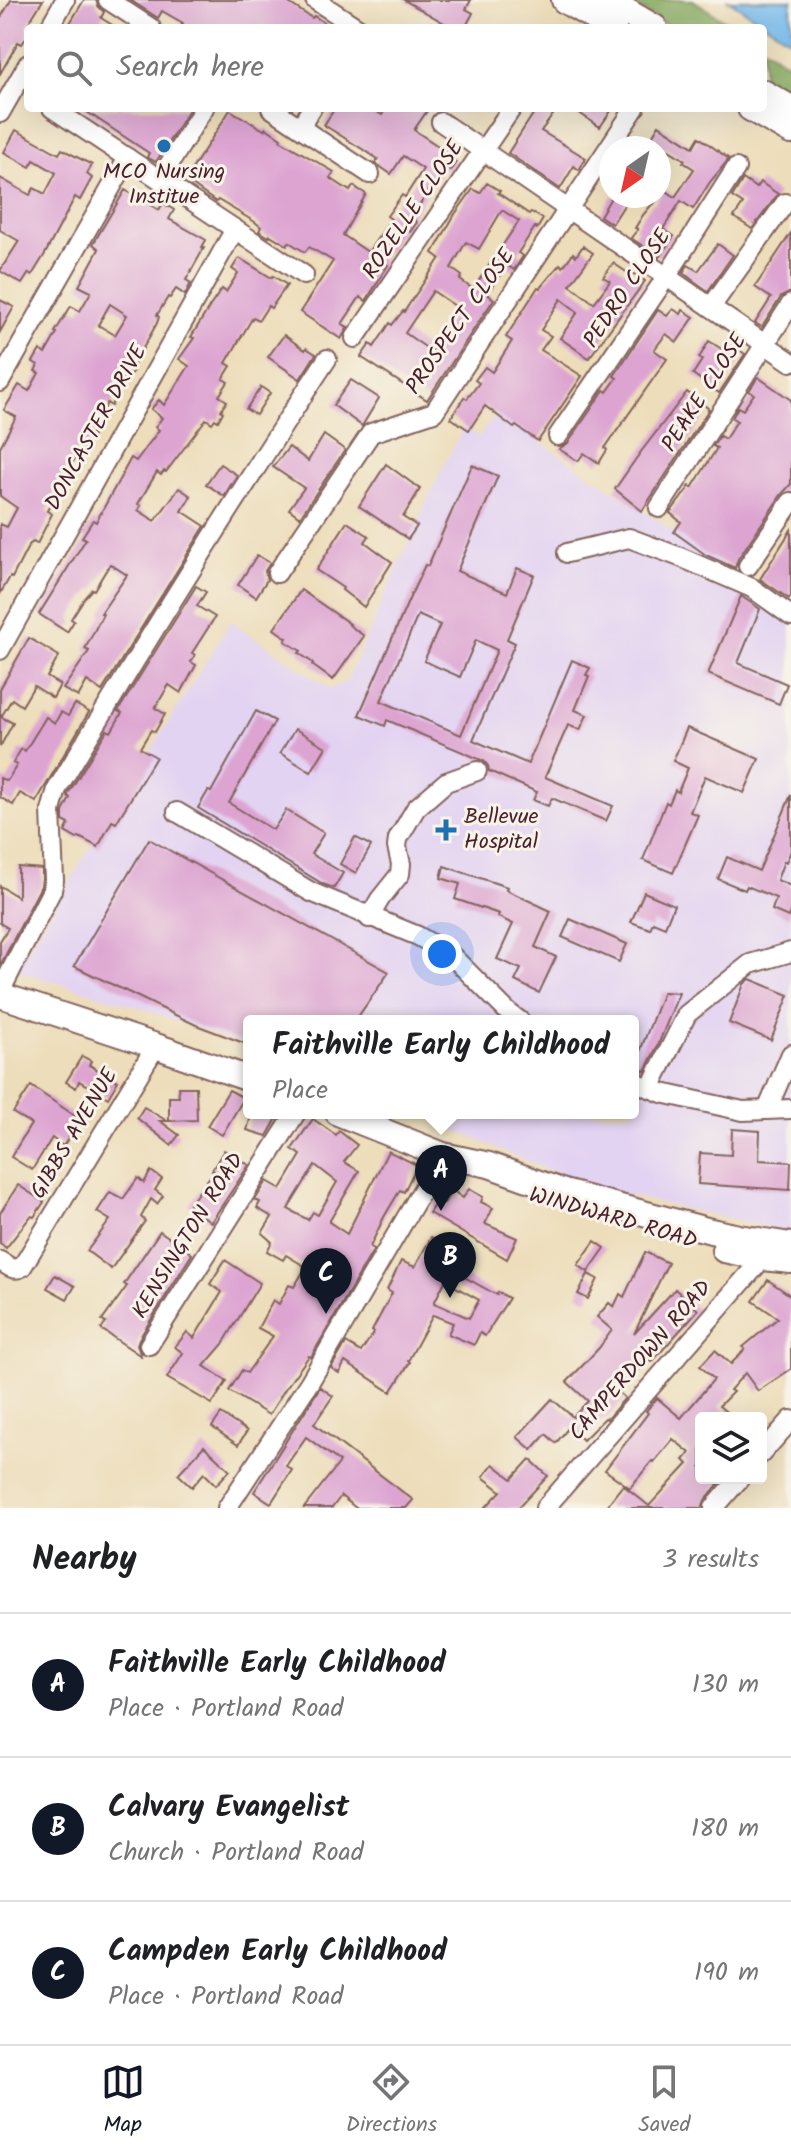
<!DOCTYPE html>
<html lang="en">
<head>
<meta charset="utf-8">
<style>
	body { margin:0; font-family:Kalam,sans-serif; background:#f6f6f6; color:#202124 }
	.controls { position:absolute; right:24px; bottom:24px; display:grid; overflow:hidden; border-radius:8px; box-shadow:0 8px 32px #0002 }
	.controls button { width:72px; height:72px; display:grid; place-items:center; padding:0; border:0; border-bottom:2px solid #e0e0e0; background:#fff; color:#202124; font:40px sans-serif }
	.compass { position:absolute; left:599px; top:136px; width:72px; height:72px; border-radius:50%; background:#fff; box-shadow:0 8px 32px #0002; rotate:214deg }
	.you { position:absolute; left:442px; top:954px; width:28px; height:28px; margin:-20px; border:6px solid #fff; border-radius:50%; background:#1a73e8; box-shadow:0 0 0 12px #1a73e833 }
	.badge { display:grid; place-items:center; width:52px; height:52px; border-radius:50%; background:#111827; color:#fff; font-size:26px; font-weight:700 }
	.pin { position:absolute; translate:-50% -66px; filter:drop-shadow(0 2px 4px #0008) }
	.pin::after { content:''; position:absolute; top:42px; width:28px; height:24px; background:inherit; clip-path:polygon(0 0,100% 0,50% 100%) }
	.popup { position:absolute; left:243px; top:1015px; width:396px; height:104px; box-sizing:border-box; display:grid; place-content:center; border-radius:8px; background:#fff; filter:drop-shadow(0 2px 6px #0005); font-size:26px; white-space:nowrap; color:#757577 }
	.popup b { font-size:30px; color:#202124 }
	.popup::after { content:''; position:absolute; left:50%; top:100%; margin-left:-16px; border:16px solid transparent; border-top-color:#fff }
	.list { margin:0; padding:0; list-style:none }
	h2 { display:flex; justify-content:space-between; align-items:center; height:104px; margin:0; padding:0 32px; font-size:34px }
	h2 small { font-size:26px; font-weight:400; color:#757577 }
	.list li { display:grid; grid-template-columns:52px 1fr auto; gap:24px; align-items:center; box-sizing:border-box; height:144px; padding:0 32px; border-top:2px solid #e0e0e0 }
	.list b { display:block; font-size:30px; white-space:nowrap }
	.list p { margin:0; font-size:26px; white-space:nowrap; color:#757577 }
	.list em { font-size:26px; font-style:normal; color:#757577 }
	.icon { flex:none; width:44px; height:44px; fill:none; stroke:currentColor; stroke-width:2; stroke-linecap:round; stroke-linejoin:round }
	.map { position:relative; flex:none; width:791px; height:1508px; overflow:hidden }
	.search { position:absolute; background:#fff; box-shadow:0 8px 32px #0002; left:24px; right:24px; top:24px; height:88px; display:flex; align-items:center; gap:20px; box-sizing:border-box; padding:0 28px; border-radius:8px; color:#757577; font-size:30px }
	.sheet { height:536px; background:#fff }
	nav { display:flex; justify-content:space-around; align-items:center; box-sizing:border-box; height:112px; border-top:2px solid #e0e0e0; background:#fff; font-size:22px; color:#757577 }
	nav a { display:grid; justify-items:center; gap:4px }
	nav .on { color:#111827 }
	.map>svg:first-child { display:block }
	.built { fill:#e3d3f2 }
	.forest { fill:#84a85d; stroke:#676444; stroke-width:2 }
	.water { fill:#74baeb; stroke:#5f6c8b; stroke-width:2 }
	.building { fill:#dda4d2; fill-rule:evenodd }
	.lines { fill:none; stroke-linecap:round; stroke-linejoin:round }
	.minor-casing { stroke:#83625d; stroke-width:22 }
	.major-casing { stroke:#83625d; stroke-width:28 }
	.highway-casing { stroke:#83625d; stroke-width:30 }
	.minor { stroke:#fff; stroke-width:18 }
	.major { stroke:#fff; stroke-width:24 }
	.highway { stroke:#fff; stroke-width:26 }
	.poi-dot { fill:#1f6fb2; stroke:#f7f3e8; stroke-width:3 }
	.labels { text-anchor:middle; dominant-baseline:central; stroke-width:6; stroke-linejoin:round; paint-order:stroke }
	.poi-label { font-size:22px; fill:#4a1f2b; stroke:#f7f3e8 }
	.street-label { font-size:22px; fill:#4a1f2b; stroke:#f7f3e8 }
</style>
</head>
<body>
<div class="map">
<svg width="791" height="1508" viewBox="0 0 791 1508">
	<rect width="100%" height="100%" fill="#f7f3e8"/>
	<filter id="ink" filterUnits="userSpaceOnUse"><feTurbulence type="fractalNoise" baseFrequency=".0125" numOctaves="2"/><feDisplacementMap in="SourceGraphic" scale="16" xChannelSelector="R" yChannelSelector="G"/><feConvolveMatrix kernelMatrix="1 2 1 2 8 2 1 2 1" color-interpolation-filters="sRGB"/></filter>
	<filter id="wash" filterUnits="userSpaceOnUse"><feTurbulence type="fractalNoise" baseFrequency=".006" numOctaves="4" result="noise"/><feDisplacementMap in="SourceGraphic" scale="32" xChannelSelector="R" yChannelSelector="G"/><feGaussianBlur stdDeviation="1.8" result="paint"/><feColorMatrix in="noise" values="0 0 0 0 0 0 0 0 0 0 0 0 0 0 0 0 0 1.4 0 .05"/><feComposite in="paint" operator="in"/></filter>
	<g filter="url(#wash)">
		<rect width="100%" height="100%" fill="#edddba"/>
		<!-- built -->
		<polygon class="built" points="497,413 791,610 791,1230 771,1228 582,1185 416,1113 633,1113 633,1021 249,1021 249,1047 136,1006 15,970 231,621 330,689 347,681 437,479 464,427 479,437"/>
		<!-- forest -->
		<g class="forest">
			<polygon points="625,0 693,0 735,28 672,28"/>
			<polygon points="763,47 791,66 791,98 763,81"/>
		</g>
		<!-- water -->
		<polygon class="water" points="728,0 791,0 791,40"/>
		<g id="blocks">
			<!-- building -->
			<g class="building">
				<polygon points="11,0 43,0 28,24 28,35 22,44 18,42 0,74 0,19"/>
				<polygon points="84,0 96,0 98,6 104,12 101,18 117,28 67,28"/>
				<polygon points="130,0 284,0 312,18 314,16 332,28 180,28 183,23 162,11 158,18"/>
				<polygon points="404,0 471,0 466,9 473,13 465,28 453,28"/>
				<polygon points="81,108 190,108 156,162 147,157 149,153"/>
				<polygon points="335,108 371,108 382,115 386,108 429,108 414,130 444,150 442,153 456,162 450,171 444,168 411,218 417,222 410,232 404,228 381,261 388,265 366,301 360,297 342,324 348,327 341,339 300,312 333,261 309,247 305,252 289,242 287,245 270,235 269,237 259,231 261,227 255,222 218,200 216,202 185,180 230,110 264,130 266,128 281,138 280,140 334,172 330,178 350,191 353,186 366,194 343,235 368,252 391,219 387,216 402,195 405,197 423,169 403,156 391,174 375,163 378,159 324,125"/>
				<polygon points="537,108 558,108 541,131 586,158 579,170 574,166 560,189 508,153"/>
				<polygon points="572,108 613,108 600,127"/>
				<polygon points="659,125 693,147 699,137 729,159 710,182 693,209 681,201 663,229 674,236 659,257 631,238 638,229 635,228 643,215 653,203 654,204 664,189 675,197 694,169 683,162 685,160 664,147 645,148"/>
				<polygon points="16,130 59,154 62,149 92,165 87,174 92,178 80,200 75,197 45,254 32,275 29,273 22,284 0,271 19,241 0,230 0,178 30,195 34,188 45,194 56,173 34,160 30,167 4,152"/>
				<polygon points="743,179 756,188 760,182 778,194 752,229 734,217 743,204 732,197"/>
				<path d="M487 183 500 191 498 193 529 214 531 212 543 219 537 229 535 227 518 253 523 256 514 270 507 265 487 294 494 299 427 400 361 357 370 344 374 347 390 323 392 325 403 311 404 312 440 258 433 253 455 214 473 189 480 193ZM502 210 519 221 473 289 460 280 462 276 451 268 466 242 479 249ZM433 291 458 308 441 333 444 335 431 351 405 333Z"/>
				<path d="M125 190 159 210 163 203 174 210 169 219 206 240 202 247 204 248 186 280 191 283 185 295 176 289 170 298 168 297 157 315 159 317 157 323 132 368 134 369 128 380 124 378 111 406 107 403 103 410 100 408 89 426 94 429 91 434 93 436 84 450 81 448 67 472 72 475 65 487 61 484 47 511 52 514 37 544 33 542 29 545 12 578 10 577 0 594V524L7 527 17 508 0 496V447L16 417 4 410 19 385 29 391 39 373 35 371 38 365 33 362 40 350 45 354 57 333 55 332 71 306 80 311 91 292 79 286 99 249 93 244ZM110 304 127 315 115 335 98 325Z"/>
				<polygon points="612,196 630,196 612,224 600,216"/>
				<polygon points="791,233 791,292 781,297 762,327 755,323 771,298 755,287"/>
				<polygon points="718,244 733,255 708,291 683,273 688,265 698,271"/>
				<polygon points="583,246 593,253 570,285 594,303 610,281 603,277 613,263 631,275 632,273 645,281 589,358 560,338 578,312 561,299 541,330 551,336 541,350 582,376 538,441 516,426 514,428 485,406 469,430 451,418 464,397 467,399 479,383 475,380 485,367 492,372 512,341 506,337 538,287 540,288 560,264 563,267 573,253 576,256"/>
				<polygon points="239,258 272,278 273,276 287,285 271,308 268,306 259,320 253,317 226,363 231,366 223,379 228,382 219,396 227,401 221,410 223,412 218,421 215,419 212,423 206,419 166,472 164,471 161,475 157,472 138,504 141,506 138,510 155,521 179,488 191,496 182,511 205,526 102,691 87,681 78,697 63,689 89,651 85,649 103,614 101,613 127,575 110,564 94,590 92,589 85,597 71,619 74,621 67,632 39,614 86,539 82,537 93,520 96,522 131,458 136,461 159,430 155,427 162,418 151,409 159,400 164,405 189,366 179,359 194,338 191,337 210,306 222,289 226,292 238,273 232,269"/>
				<polygon points="0,300 14,307 0,332"/>
				<polygon points="673,309 681,314 683,310 694,317 677,342 666,334 654,350 667,359 605,448 607,450 599,463 584,453 578,461 559,449 568,443 604,390 607,392 617,378 614,376 658,310 667,316"/>
				<polygon points="284,335 305,350 306,348 316,354 300,379 268,357"/>
				<polygon points="709,341 728,353 733,346 745,354 719,393 693,374 702,360 699,358"/>
				<polygon points="758,377 791,400 791,484 781,495 738,559 735,568 706,555 674,532 681,522 670,513 690,486 692,488 717,448 713,446 720,436 725,439 737,421 732,418 738,407 743,410 754,394 749,391"/>
				<polygon points="351,380 379,398 362,426 333,405"/>
				<polygon points="261,387 270,393 256,415 246,409"/>
				<polygon points="687,392 709,409 642,511 615,489 640,453"/>
				<polygon points="324,435 345,450 300,517 289,509 304,488 273,467 289,447 308,461"/>
				<polygon points="220,464 237,475 224,496 206,484"/>
				<polygon points="386,464 420,489 403,517 417,526 408,539 359,506"/>
				<path d="M472 465 498 476 457 571 507 593 517 568 534 575 507 639 515 643 473 740 528 764 572 660 590 668 586 675 589 676 575 710 587 715 580 730 568 725 545 777 613 806 606 821 552 798 548 806 533 800 537 792 489 771 488 766 484 761 387 720 385 726 359 715 410 597 425 565 428 566ZM418 615 440 625 424 661 460 677 476 640 497 650 461 735 381 701Z"/>
				<polygon points="347,522 369,536 365,542 392,562 364,607 342,590 343,588 316,570"/>
				<polygon points="791,530 791,596 789,599 760,579"/>
				<polygon points="257,555 270,563 265,571 267,580 256,597 238,585"/>
				<polygon points="196,586 206,592 197,606 215,617 192,653 195,655 191,662 196,665 181,693 169,685 155,708 165,714 155,732 151,730 140,748 156,757 116,823 112,821 98,847 79,837 77,839 65,832 69,824 63,821 63,812 70,798 68,796 68,794 107,730 111,732 122,713 118,711"/>
				<polygon points="301,590 350,624 349,625 364,636 333,680 312,665 313,663 299,653 301,651 285,641 287,638 274,629"/>
				<polygon points="741,596 760,609 738,663 787,684 779,704 708,674"/>
				<polygon points="29,638 59,656 47,677 60,685 53,698 34,686 22,706 12,699 1,717 13,723 0,747 0,689"/>
				<polygon points="75,704 89,712 36,802 20,793 13,805 0,797 0,778 7,781 17,765 13,763 21,749 25,751 46,717 55,723 61,712 68,716"/>
				<polygon points="256,711 275,721 229,803 273,830 286,810 324,833 311,854 343,873 334,888 323,884 198,808 208,791 211,792"/>
				<polygon points="687,728 759,759 744,793 705,776 690,812 698,815 673,873 643,860 666,802 669,804 675,790 678,792 688,768 673,761"/>
				<polygon points="295,729 326,747 311,772 280,753"/>
				<polygon points="791,795 791,851 786,862 784,861 777,880 791,886 791,910 788,917 772,910 776,898 747,886 745,890 718,879 727,857 759,871"/>
				<polygon points="355,837 371,846 356,873 340,864"/>
				<polygon points="149,839 389,972 355,1021 249,1021 249,1045 196,1025 74,966"/>
				<polygon points="444,866 507,887 506,890 551,911 535,947 556,957 539,993 515,981 521,969 497,959 513,924 498,917 499,914 455,899 460,884 441,878"/>
				<polygon points="18,867 42,869 42,879 41,886 0,966 0,941 8,928 0,923 0,886 18,897"/>
				<polygon points="644,892 674,905 665,927 653,922 650,929 631,922"/>
				<polygon points="570,919 627,944 619,962 562,937"/>
				<polygon points="750,979 789,995 771,1040 729,1023 744,984"/>
				<polygon points="663,992 679,993 658,1045 645,1071 634,1067"/>
				<polygon points="82,1056 91,1061 89,1065 118,1081 108,1098 79,1081 76,1088 66,1082"/>
				<polygon points="31,1086 81,1120 63,1146 52,1138 32,1170 11,1157 31,1124 13,1113"/>
				<polygon points="178,1087 196,1087 197,1120 169,1121 169,1097 179,1097"/>
				<polygon points="229,1090 244,1098 222,1135 207,1126"/>
				<polygon points="144,1107 167,1121 160,1121 179,1135 171,1145 137,1118"/>
				<polygon points="252,1113 280,1113 267,1136 247,1130"/>
				<path d="M313 1119 336 1135 339 1131 357 1145 344 1162 359 1171 329 1222 347 1234 388 1151 417 1165 404 1192 400 1190 384 1217 370 1247 374 1249 311 1357 309 1356 285 1389 269 1415 229 1391 242 1370 247 1373 273 1336 258 1328 273 1300 279 1304 289 1285 294 1287 306 1267 286 1255 283 1260 267 1251 272 1242 262 1233 272 1217 257 1208 260 1202 255 1200 267 1181 281 1189 301 1155 292 1149ZM315 1165 337 1182 318 1215 313 1212 308 1220 288 1209Z"/>
				<polygon points="732,1129 760,1131 759,1160 791,1162 790,1190 698,1184 700,1153 731,1155"/>
				<polygon points="224,1150 249,1165 211,1222 189,1205 214,1171 212,1170"/>
				<polygon points="151,1171 162,1179 155,1190 163,1196 157,1204 151,1199 141,1217 145,1221 111,1269 87,1251 110,1220 97,1212 110,1192 123,1199 138,1178 144,1183"/>
				<polygon points="18,1185 44,1202 34,1217 31,1216 6,1248 0,1243 0,1213"/>
				<polygon points="469,1189 483,1197 481,1202 493,1208 485,1224 517,1238 507,1259 429,1213 438,1199 444,1203 452,1190 463,1198"/>
				<polygon points="160,1231 192,1254 139,1339 137,1345 141,1356 101,1329 106,1323 102,1321 127,1286 124,1284"/>
				<path d="M431 1237 461 1253 452 1270 497 1295 498 1292 509 1298 485 1336 480 1333 474 1345 448 1334 453 1323 433 1315 408 1361 410 1362 391 1392 345 1362 339 1373 331 1368 346 1343 361 1352 374 1332 372 1331 392 1293 387 1290 401 1261 415 1267ZM445 1281 479 1300 469 1318 434 1303Z"/>
				<polygon points="595,1241 605,1248 588,1272 578,1265"/>
				<polygon points="645,1252 668,1263 634,1334 675,1289 698,1310 652,1362 649,1359 617,1391 625,1398 607,1419 605,1418 583,1440 569,1427 556,1443 546,1434 532,1450 517,1437 552,1399 573,1417 588,1401 567,1382 599,1348 612,1330 597,1317 609,1303 614,1307 620,1294 624,1297"/>
				<polygon points="225,1260 260,1283 223,1344 204,1366 227,1381 212,1404 167,1378 183,1353 175,1347 187,1332 194,1338 222,1292 210,1284"/>
				<polygon points="588,1274 598,1279 588,1299 578,1294"/>
				<polygon points="55,1275 75,1286 67,1299 47,1288"/>
				<polygon points="768,1280 791,1296 791,1369 758,1391 745,1373 730,1390 733,1392 719,1406 734,1418 701,1418 701,1478 724,1478 705,1500 702,1508 605,1508 623,1485 649,1506 688,1464 684,1460 690,1453 673,1439 654,1462 652,1461 630,1488 605,1470 648,1413 646,1411 657,1398 681,1418 714,1379 700,1366 715,1350 731,1364 745,1349 743,1347 778,1318 753,1301"/>
				<polygon points="320,1387 333,1396 314,1424 413,1500 406,1508 356,1508 341,1496 332,1508 304,1508 340,1462 306,1437 286,1466 292,1470 271,1503 254,1492"/>
				<polygon points="221,1414 247,1431 238,1445 212,1427"/>
				<polygon points="204,1446 230,1470 216,1485 204,1473 192,1487 178,1474"/>
				<polygon points="530,1459 548,1476 518,1508 485,1508 501,1491 483,1477 493,1464 512,1479"/>
			</g>
		</g>
	</g>
	<g filter="url(#ink)">
		<use href="#blocks" fill-opacity="0" stroke="#83625d" stroke-width="2"/>
		<g class="lines">
			<!-- minor casing -->
			<g class="minor-casing">
				<g id="minor">
					<polyline points="108,0 151,28"/>
					<polyline points="315,0 358,28"/>
					<polyline points="49,28 65,0"/>
					<polyline points="52,108 304,275"/>
					<polyline points="271,108 370,174"/>
					<polyline points="0,113 28,64"/>
					<polyline points="441,122 791,362"/>
					<polyline points="300,127 312,108"/>
					<polyline points="160,179 204,108"/>
					<polyline points="711,307 785,203"/>
					<polyline points="355,338 512,108"/>
					<polyline points="0,382 128,158"/>
					<polyline points="558,436 667,276 736,168"/>
					<polyline points="659,508 791,304"/>
					<polyline points="567,553 629,538 680,557 752,588 791,616"/>
					<polyline points="748,566 791,502"/>
					<polyline points="277,573 371,433 434,412 635,108"/>
					<polyline points="0,650 235,229"/>
					<polyline points="177,812 311,892 418,936 451,955 509,1013 520,1021"/>
					<polyline points="369,918 380,899 400,874 401,864 397,847 398,839 416,808 446,782 477,771"/>
					<path d="M0 992 52 890 54 880 51 811 57 789C145 643 233 501 327 359"/>
					<polyline points="633,1081 662,1093 743,1111 791,1109"/>
					<polyline points="650,1088 687,1014 750,964 791,952"/>
					<polyline points="767,1110 791,1054"/>
					<path d="M0 1261C7 1265 14 1272 22 1267L156 1046"/>
					<polyline points="149,1345 296,1113"/>
					<polyline points="761,1454 791,1420"/>
					<polyline points="227,1508 309,1383 443,1155"/>
					<polyline points="545,1508 763,1258 766,1249"/>
					<polyline points="714,1508 740,1478"/>
				</g>
			</g>
			<!-- major casing -->
			<g class="major-casing">
				<g id="major">
					<polyline points="0,995 156,1046 249,1079"/>
					<polyline points="338,1113 443,1155 489,1165 564,1192 711,1231 739,1237 791,1245"/>
					<polyline points="724,1250 763,1258 791,1261"/>
				</g>
			</g>
			<!-- highway casing -->
			<g class="highway-casing">
				<g id="highway">
					<polyline points="565,0 613,28"/>
					<polyline points="606,0 654,28"/>
					<polyline points="763,93 791,109"/>
					<polyline points="751,108 791,131"/>
				</g>
			</g>
			<!-- minor -->
			<use href="#minor" class="minor"/>
			<!-- major -->
			<use href="#major" class="major"/>
			<!-- highway -->
			<use href="#highway" class="highway"/>
		</g>
	</g>
	<!-- markers -->
	<g class="poi-dot">
		<circle cx="164" cy="146" r="8"/>
		<path d="M442 818h8v8h8v8h-8v8h-8v-8h-8v-8h8z"/>
	</g>
	<g class="labels">
		<!-- poi labels -->
		<g class="poi-label">
			<text x="164" y="172">MCO Nursing<tspan x="164" dy="25">Institue</tspan></text>
			<text x="464" y="817" text-anchor="start">Bellevue<tspan x="464" dy="25">Hospital</tspan></text>
		</g>
		<!-- street labels -->
		<g class="street-label">
			<text transform="translate(414 210) rotate(-56)">ROZELLE CLOSE</text>
			<text transform="translate(628 289) rotate(-56)">PEDRO CLOSE</text>
			<text transform="translate(461 322) rotate(-55)">PROSPECT CLOSE</text>
			<text transform="translate(705 393) rotate(-57)">PEAKE CLOSE</text>
			<text transform="translate(97 428) rotate(-61)">DONCASTER DRIVE</text>
			<text transform="translate(75 1134) rotate(-59)">GIBBS AVENUE</text>
			<text transform="translate(613 1219) rotate(16)">WINDWARD ROAD</text>
			<text transform="translate(189 1236) rotate(-58)">KENSINGTON ROAD</text>
			<text transform="translate(641 1361) rotate(-49)">CAMPERDOWN ROAD</text>
		</g>
	</g>
</svg>
<div class="controls">
<button><svg class="icon" aria-label="layers" viewBox="0 0 24 24"><path d="M12 4l9 5-9 5-9-5zM3 14l9 5 9-5"/></svg></button>
</div>
<svg class="compass" viewBox="-18 -18 36 36"><path d="M0-13l5 13h-10z" fill="#e53935"/><path d="M0 13l5-13h-10z" fill="#757577"/></svg>
<div class="you"></div>
<div class="pin badge" style="left:441px;top:1211px">A</div>
<div class="popup"><b>Faithville Early Childhood</b>Place</div>
<div class="pin badge" style="left:450px;top:1298px">B</div>
<div class="pin badge" style="left:326px;top:1314px">C</div>
<div class="search"><svg class="icon" aria-label="search" viewBox="0 0 24 24"><circle cx="10" cy="10" r="6"/><path d="M15 15l6 6"/></svg>Search here</div>
</div>
<section class="sheet">
<h2>Nearby<small>3 results</small></h2>
<ul class="list">
<li><span class="badge">A</span><div><b>Faithville Early Childhood</b><p>Place · Portland Road</p></div><em>130 m</em></li>
<li><span class="badge">B</span><div><b>Calvary Evangelist</b><p>Church · Portland Road</p></div><em>180 m</em></li>
<li><span class="badge">C</span><div><b>Campden Early Childhood</b><p>Place · Portland Road</p></div><em>190 m</em></li>
</ul>
</section>
<nav>
<a class="on"><svg class="icon" aria-label="map" viewBox="0 0 24 24"><path d="M3 6l6-2 6 2 6-2v14l-6 2-6-2-6 2zM9 4v14M15 6v14"/></svg>Map</a>
<a><svg class="icon" aria-label="directions" viewBox="0 0 24 24"><path d="M12 3l9 9-9 9-9-9zM9 14v-3h6M13 9l2 2-2 2"/></svg>Directions</a>
<a><svg class="icon" aria-label="saved" viewBox="0 0 24 24"><path d="M7 4h10v16l-5-4-5 4z"/></svg>Saved</a>
</nav>
</body>
</html>
